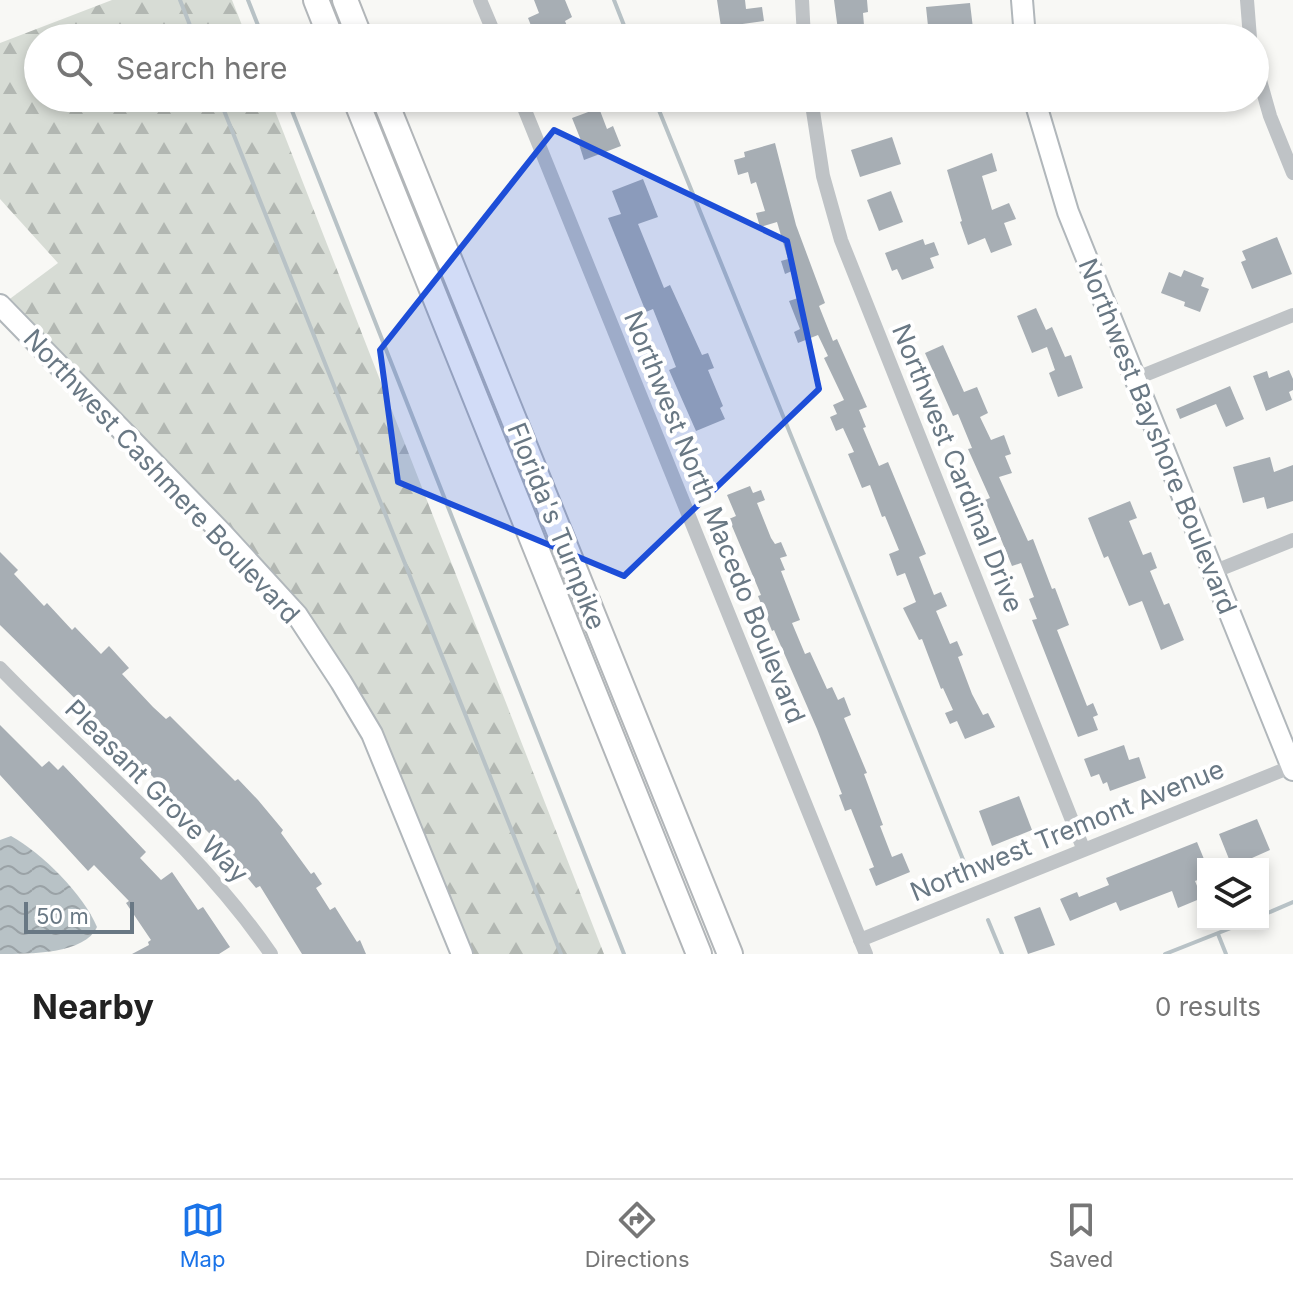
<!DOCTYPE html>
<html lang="en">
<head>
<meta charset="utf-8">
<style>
	body { margin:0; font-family:Inter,sans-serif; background:#f6f6f6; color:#222 }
	.controls { position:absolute; right:24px; bottom:24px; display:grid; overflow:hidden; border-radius:0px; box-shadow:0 4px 12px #0003 }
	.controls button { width:72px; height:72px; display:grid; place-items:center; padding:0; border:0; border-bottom:2px solid #e0e0e0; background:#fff; color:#222; font:40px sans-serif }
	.scale { position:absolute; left:24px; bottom:20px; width:110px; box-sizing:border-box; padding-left:8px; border:4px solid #697884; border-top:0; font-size:22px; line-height:28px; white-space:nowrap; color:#697884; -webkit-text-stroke:6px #fff; paint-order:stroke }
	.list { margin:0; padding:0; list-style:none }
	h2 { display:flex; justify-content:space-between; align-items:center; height:104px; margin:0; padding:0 32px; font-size:34px }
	h2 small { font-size:26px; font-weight:400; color:#767676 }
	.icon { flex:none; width:44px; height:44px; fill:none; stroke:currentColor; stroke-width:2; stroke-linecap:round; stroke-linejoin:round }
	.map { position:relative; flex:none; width:1293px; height:954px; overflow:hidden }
	.search { position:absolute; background:#fff; box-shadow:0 4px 12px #0003; left:24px; right:24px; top:24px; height:88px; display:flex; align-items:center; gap:20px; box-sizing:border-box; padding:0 28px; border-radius:44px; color:#767676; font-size:30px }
	.sheet { height:224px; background:#fff }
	nav { display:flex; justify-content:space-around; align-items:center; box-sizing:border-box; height:112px; border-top:2px solid #e0e0e0; background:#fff; font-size:22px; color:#767676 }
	nav a { display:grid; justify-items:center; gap:4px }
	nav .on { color:#1a73e8 }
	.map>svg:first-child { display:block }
	.forest { fill:url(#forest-firs) }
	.water { fill:url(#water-waves) }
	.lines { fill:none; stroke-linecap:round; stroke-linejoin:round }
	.stream { stroke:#b8c2c6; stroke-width:4 }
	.building { fill:#a7aeb4 }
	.secondary-casing { stroke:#b1b7bb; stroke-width:24 }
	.highway-casing { stroke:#b2b6b9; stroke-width:28 }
	.street { stroke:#bfc3c6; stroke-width:14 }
	.secondary { stroke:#fff; stroke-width:20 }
	.highway { stroke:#fff; stroke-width:24 }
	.marked { fill:#1d4ed8; fill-opacity:0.2; stroke:#1d4ed8; stroke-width:6; stroke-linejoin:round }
	.labels { text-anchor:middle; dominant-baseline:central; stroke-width:8; stroke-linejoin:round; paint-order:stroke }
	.street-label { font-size:26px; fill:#697884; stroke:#fff }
</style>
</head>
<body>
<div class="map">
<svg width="1293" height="954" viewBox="0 0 1293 954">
	<defs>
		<pattern id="forest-firs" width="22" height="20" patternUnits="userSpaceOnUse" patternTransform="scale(2)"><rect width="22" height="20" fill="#d7dcd5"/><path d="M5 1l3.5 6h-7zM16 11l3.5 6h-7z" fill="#b2b7b2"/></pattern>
		<pattern id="water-waves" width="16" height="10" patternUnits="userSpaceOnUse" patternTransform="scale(2)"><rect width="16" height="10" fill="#b8c2c6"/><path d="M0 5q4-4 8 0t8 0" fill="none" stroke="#9aa2a6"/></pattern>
	</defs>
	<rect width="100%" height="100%" fill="#f8f8f5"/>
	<!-- forest -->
	<polygon class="forest" points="112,0 232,0 247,38 38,38 38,98 270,98 604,954 470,954 347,677 7,301 58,263 0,199 0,43"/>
	<!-- water -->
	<path class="water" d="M11 836C42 853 83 894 97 927 85 954 30 954 0 954V840Z"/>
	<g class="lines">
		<!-- stream -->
		<g class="stream">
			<polyline points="180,0 195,38"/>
			<polyline points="248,0 263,38"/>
			<polyline points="614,0 629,38"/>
			<polyline points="219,98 561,954"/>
			<polyline points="287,98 624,954"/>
			<polyline points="654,98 964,862"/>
			<polyline points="1263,915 1293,902"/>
			<polyline points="988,920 1002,954"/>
			<polyline points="1218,934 1226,954"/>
			<polyline points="1165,954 1241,924"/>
		</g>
	</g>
	<!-- building -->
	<g class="building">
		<polygon points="534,0 565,0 572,17 565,21 572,38 536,38 528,18 539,13"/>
		<polygon points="717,0 745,0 746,9 762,7 764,21 721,27"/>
		<polygon points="834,0 867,0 868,12 863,13 865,38 839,38"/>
		<polygon points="970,3 974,37 941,38 939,25 928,26 926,7"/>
		<polygon points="599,108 607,129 613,126 621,146 584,160 579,144 582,143 572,118"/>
		<polygon points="892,137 901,164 860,177 851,150"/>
		<polygon points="775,143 796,225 825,303 819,306 833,341 837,339 867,407 859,410 866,427 863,428 879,466 888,462 926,554 919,557 934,595 941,592 947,606 936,611 950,644 957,641 963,655 958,657 972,694 983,715 988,713 995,727 965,739 957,721 950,724 945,713 953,710 943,688 941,689 922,639 919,640 903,608 916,602 905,573 897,576 889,554 899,550 885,516 882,517 870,485 862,488 848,454 854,452 843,428 836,431 830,417 837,414 833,405 844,400 824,358 828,356 818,335 798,343 794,332 800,329 789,301 801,297 792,271 785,274 781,261 788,259 777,222 760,227 756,213 765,211 756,182 751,184 748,172 738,175 734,160 745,157 744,152"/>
		<polygon points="992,153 997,171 982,176 992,210 1009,203 1016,219 1004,223 1012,245 991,253 985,238 968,245 960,222 962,221 947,170"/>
		<polygon points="643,179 658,217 638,224 664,288 670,285 702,355 708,353 714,368 708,370 723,406 720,408 725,419 696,431 669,370 676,367 667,344 653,309 646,312 608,218 621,214 612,191"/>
		<polygon points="891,191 903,222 879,231 867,200"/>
		<polygon points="1277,237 1292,274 1252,289 1241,262 1246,260 1242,251"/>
		<polygon points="923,239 925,245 934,242 939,255 930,258 934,268 902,280 897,269 892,271 885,253"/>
		<polygon points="1184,270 1204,278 1201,286 1209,289 1200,312 1184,306 1185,302 1161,293 1169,272 1181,277"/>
		<polygon points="1036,308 1046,330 1052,327 1065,357 1071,355 1083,388 1058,397 1049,373 1055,370 1047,347 1032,353 1017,316"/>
		<polygon points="943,345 964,392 977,387 988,413 980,417 991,440 1004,435 1011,454 1005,456 1012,473 999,477 1028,541 1033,539 1052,589 1055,588 1069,625 1057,630 1087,706 1093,703 1098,715 1093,717 1098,730 1078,737 1032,620 1037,619 1029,599 1034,597 1021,563 1012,566 985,500 990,498 968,449 972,448 958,414 953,416 925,353"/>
		<polygon points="1289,370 1293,379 1293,390 1289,392 1292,400 1266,411 1253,376 1267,371 1269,378"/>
		<polygon points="1230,386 1244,419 1226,427 1216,404 1180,419 1176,409"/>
		<polygon points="1270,457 1274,472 1293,465 1293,501 1267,509 1264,497 1243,503 1233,467"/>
		<polygon points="750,486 753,493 761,490 765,500 757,503 771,538 775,544 781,542 787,556 780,558 785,570 781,571 800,620 792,623 805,654 810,652 827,689 832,687 838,700 844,697 851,715 844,718 867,773 864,774 883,825 880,826 892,857 902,853 910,872 876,886 869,869 874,867 851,809 845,811 839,795 842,794 817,729 774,630 772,631 758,596 761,595 729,519 736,516 727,495"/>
		<polygon points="1130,501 1137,518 1129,521 1143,555 1151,552 1157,568 1150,571 1164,605 1169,603 1184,640 1161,650 1142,601 1129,606 1108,556 1104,558 1088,518"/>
		<polygon points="0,552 18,570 14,574 44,606 47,603 72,630 75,627 101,654 109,646 129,668 122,674 153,707 166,719 170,716 235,781 238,779 258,800 283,830 281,833 311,874 314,872 322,884 316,888 330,910 335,907 357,942 360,940 366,954 302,954 260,886 256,888 216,840 136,760 134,762 104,727 0,625"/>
		<polygon points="0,725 42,767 49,761 58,770 63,765 146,852 140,858 161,880 172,872 198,910 203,907 230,947 219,954 132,954 149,945 148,942 151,940 126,903 129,901 94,865 88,871 0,775"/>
		<polygon points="1124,745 1129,760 1139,757 1146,778 1110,791 1107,782 1103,784 1099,774 1091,777 1084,759"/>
		<polygon points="1019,796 1032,830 992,846 979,811"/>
		<polygon points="1257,819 1270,850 1252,858 1254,864 1231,864 1219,834"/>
		<polygon points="1197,842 1206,864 1203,864 1203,878 1195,881 1202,898 1178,908 1172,891 1120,911 1116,902 1070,921 1060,899 1077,892 1079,897 1109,885 1106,878"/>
		<polygon points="1040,907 1055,945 1028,954 1014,917"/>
	</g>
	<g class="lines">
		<!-- secondary casing -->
		<g class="secondary-casing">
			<g id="secondary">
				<polyline points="1022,0 1025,38"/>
				<polyline points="1034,98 1068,212 1293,770"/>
				<polyline points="0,305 222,533 297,615 341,682 372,734 462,954"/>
			</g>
		</g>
		<!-- highway casing -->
		<g class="highway-casing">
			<g id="highway">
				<polyline points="316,0 331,38"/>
				<polyline points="345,0 360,38"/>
				<polyline points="355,98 699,954"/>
				<polyline points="384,98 730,954"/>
			</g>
		</g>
		<!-- street -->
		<g class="street">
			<polyline points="480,0 496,38"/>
			<polyline points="802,0 804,38"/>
			<polyline points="1247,0 1250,38"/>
			<polyline points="1255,63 1270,116 1293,173"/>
			<polyline points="520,98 866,954"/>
			<polyline points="811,98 823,176 841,240 1083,848"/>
			<polyline points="1137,378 1293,315"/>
			<polyline points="1213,572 1293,540"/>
			<path d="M0 668C92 763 196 845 271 954"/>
			<polyline points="860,940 1293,766"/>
		</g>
		<!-- secondary -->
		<use href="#secondary" class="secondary"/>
		<!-- highway -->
		<use href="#highway" class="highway"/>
	</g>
	<!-- marked area -->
	<path class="marked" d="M554 130 787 241 819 389 624 576 398 482 380 350Z"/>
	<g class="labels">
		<!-- street labels -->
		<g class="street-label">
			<text transform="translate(1158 436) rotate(68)">Northwest Bayshore Boulevard</text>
			<text transform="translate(958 468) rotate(68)">Northwest Cardinal Drive</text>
			<text transform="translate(162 476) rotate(47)">Northwest Cashmere Boulevard</text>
			<text transform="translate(715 517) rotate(68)">Northwest North Macedo Boulevard</text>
			<text transform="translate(557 526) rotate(68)">Florida's Turnpike</text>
			<text transform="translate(157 791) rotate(45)">Pleasant Grove Way</text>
			<text transform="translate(1067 830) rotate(-22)">Northwest Tremont Avenue</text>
		</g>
	</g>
</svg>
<div class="controls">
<button><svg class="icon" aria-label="layers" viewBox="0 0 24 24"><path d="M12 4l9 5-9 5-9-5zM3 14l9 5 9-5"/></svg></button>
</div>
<div class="scale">50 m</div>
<div class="search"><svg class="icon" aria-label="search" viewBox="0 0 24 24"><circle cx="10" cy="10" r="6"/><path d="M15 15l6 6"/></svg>Search here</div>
</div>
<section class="sheet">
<h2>Nearby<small>0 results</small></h2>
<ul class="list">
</ul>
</section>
<nav>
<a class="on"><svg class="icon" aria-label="map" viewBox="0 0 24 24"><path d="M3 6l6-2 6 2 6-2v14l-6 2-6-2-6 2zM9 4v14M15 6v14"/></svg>Map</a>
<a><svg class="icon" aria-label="directions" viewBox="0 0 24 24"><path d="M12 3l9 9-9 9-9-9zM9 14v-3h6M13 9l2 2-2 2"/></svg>Directions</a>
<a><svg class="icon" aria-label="saved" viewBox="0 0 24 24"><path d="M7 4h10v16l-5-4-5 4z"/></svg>Saved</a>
</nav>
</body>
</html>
